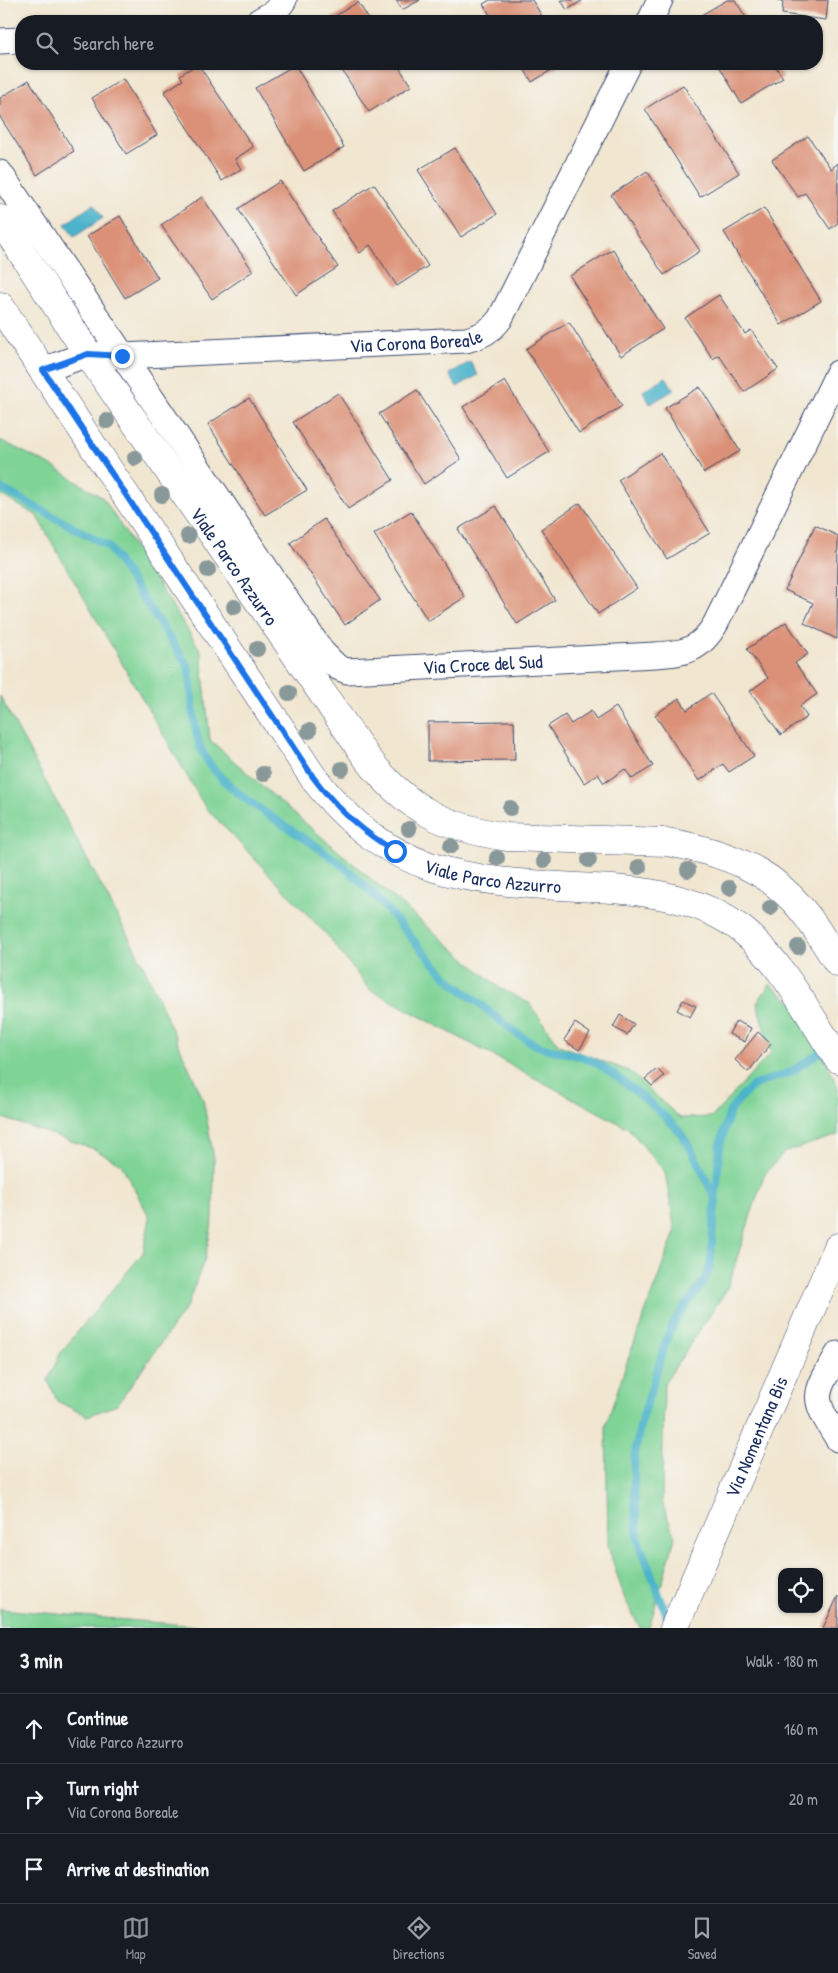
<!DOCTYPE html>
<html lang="en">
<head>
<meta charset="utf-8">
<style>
	body { margin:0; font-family:"Patrick Hand",sans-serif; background:#20242c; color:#f1f3f6 }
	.controls { position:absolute; right:15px; bottom:15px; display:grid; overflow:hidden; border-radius:10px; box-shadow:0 1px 4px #0004 }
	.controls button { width:45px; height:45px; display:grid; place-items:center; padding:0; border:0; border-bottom:1px solid #363941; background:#171b24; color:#f1f3f6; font:25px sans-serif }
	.stop { position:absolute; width:15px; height:15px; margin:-11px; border:4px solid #1a73e8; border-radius:50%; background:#fff }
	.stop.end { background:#1a73e8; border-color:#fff; box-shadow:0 1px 5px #0008 }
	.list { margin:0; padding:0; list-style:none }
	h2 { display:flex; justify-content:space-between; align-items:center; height:65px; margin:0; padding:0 20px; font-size:21px }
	h2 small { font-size:16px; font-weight:400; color:#9ea1a6 }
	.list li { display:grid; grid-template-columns:32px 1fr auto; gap:15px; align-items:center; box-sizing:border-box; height:70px; padding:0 20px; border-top:1px solid #363941 }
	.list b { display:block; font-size:19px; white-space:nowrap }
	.list p { margin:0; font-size:16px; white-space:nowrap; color:#9ea1a6 }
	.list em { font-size:16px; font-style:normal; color:#9ea1a6 }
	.icon { flex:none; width:28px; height:28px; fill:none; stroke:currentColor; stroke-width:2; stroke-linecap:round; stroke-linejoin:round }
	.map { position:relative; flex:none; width:838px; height:1628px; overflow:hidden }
	.search { position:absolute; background:#171b24; box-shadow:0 1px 4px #0004; left:15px; right:15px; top:15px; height:55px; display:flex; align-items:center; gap:12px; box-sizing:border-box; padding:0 18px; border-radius:20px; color:#9ea1a6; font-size:19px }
	.sheet { height:275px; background:#171b24 }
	nav { display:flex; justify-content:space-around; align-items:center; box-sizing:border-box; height:70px; border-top:1px solid #363941; background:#171b24; font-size:14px; color:#9ea1a6 }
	nav a { display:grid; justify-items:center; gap:2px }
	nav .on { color:#8c9099 }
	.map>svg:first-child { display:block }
	.green { fill:#7ed395; stroke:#4c817a }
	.water { fill:#4bb3ca; stroke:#337194 }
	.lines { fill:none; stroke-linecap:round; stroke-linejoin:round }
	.stream { stroke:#4bb3ca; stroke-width:8 }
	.building { fill:#db9177 }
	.minor-casing { stroke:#3b4a6f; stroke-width:27 }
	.tertiary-casing { stroke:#3b4a6f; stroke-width:29 }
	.secondary-casing { stroke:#3b4a6f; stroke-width:29 }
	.minor { stroke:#fff; stroke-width:25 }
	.tertiary { stroke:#fff; stroke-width:28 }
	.secondary { stroke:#fff; stroke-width:28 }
	.tree { fill:#899899 }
	.route { stroke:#1a73e8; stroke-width:6 }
	.labels { text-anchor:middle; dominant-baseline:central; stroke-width:4; stroke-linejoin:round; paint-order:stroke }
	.street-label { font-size:19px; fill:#1b2f5e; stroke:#f6f6f2 }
</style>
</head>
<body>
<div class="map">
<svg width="838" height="1628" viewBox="0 0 838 1628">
	<rect width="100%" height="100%" fill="#f6f6f2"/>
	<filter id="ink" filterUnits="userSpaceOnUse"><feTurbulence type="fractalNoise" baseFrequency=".02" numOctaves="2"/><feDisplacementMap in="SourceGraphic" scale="10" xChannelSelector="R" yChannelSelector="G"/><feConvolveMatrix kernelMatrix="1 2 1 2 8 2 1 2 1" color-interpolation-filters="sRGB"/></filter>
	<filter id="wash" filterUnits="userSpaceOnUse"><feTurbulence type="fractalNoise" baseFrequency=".0096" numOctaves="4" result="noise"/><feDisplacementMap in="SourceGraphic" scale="20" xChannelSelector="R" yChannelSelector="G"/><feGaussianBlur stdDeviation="1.12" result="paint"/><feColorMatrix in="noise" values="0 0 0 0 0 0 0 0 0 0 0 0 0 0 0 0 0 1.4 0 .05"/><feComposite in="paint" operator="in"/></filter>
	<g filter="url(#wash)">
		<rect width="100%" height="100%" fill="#f1e6d0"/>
		<!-- green -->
		<g class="green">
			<polygon points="0,440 54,467 103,498 201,651 210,740 278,800 501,989 529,1003 559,1045 629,1071 680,1118 712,1117 771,1053 757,1003 770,984 805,1013 838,1088 838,1135 785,1152 764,1175 727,1289 664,1384 662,1502 675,1538 649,1628 640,1628 624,1597 608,1546 606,1425 627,1362 675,1232 665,1172 628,1128 369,989 327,935 205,807 36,515 0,495"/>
			<polygon points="0,696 142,962 203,1099 214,1159 213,1219 205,1258 187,1306 117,1405 87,1416 57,1401 48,1380 61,1352 143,1253 150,1218 121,1164 94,1149 0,1117"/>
			<polygon points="0,1609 220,1628 0,1628"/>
		</g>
		<!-- water -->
		<g class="water">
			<polygon points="94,204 103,218 74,237 65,224"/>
			<polygon points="470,362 478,375 457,387 449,374"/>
			<polygon points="666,377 674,390 650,404 643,391"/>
		</g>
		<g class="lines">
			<!-- stream -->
			<g class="stream">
				<path d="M0 488 108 546 188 666C194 694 191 731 204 755 225 794 290 827 326 853 372 885 403 931 441 971 450 982 463 990 474 999 491 1013 508 1028 527 1040 546 1053 570 1051 590 1060 613 1071 670 1117 684 1138 697 1157 706 1180 716 1201"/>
				<polyline points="669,1621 638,1539 634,1489 634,1459 640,1426 667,1338 675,1320 703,1283 710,1267 720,1145 730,1111 740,1098 754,1085 791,1072 825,1049"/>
			</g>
		</g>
		<g id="blocks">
			<!-- building -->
			<g class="building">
				<polygon points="396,0 420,0 402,10"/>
				<polygon points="490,0 532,0 545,21 494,21 483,4"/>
				<polygon points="561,0 583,0 567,10"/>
				<polygon points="727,0 735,0 748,21 691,21"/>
				<polygon points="777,0 828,0 826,20 782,14 783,2"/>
				<polygon points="358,2 370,21 327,21"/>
				<polygon points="198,64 253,147 235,159 241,169 222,181 164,92 183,80 180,75"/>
				<polygon points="338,64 397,64 411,86 369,112"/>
				<polygon points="521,64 561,64 532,82"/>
				<polygon points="718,64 774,64 783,78 741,103"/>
				<polygon points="295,65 344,147 304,171 255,88"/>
				<polygon points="123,79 157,135 126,154 92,98"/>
				<polygon points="29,80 74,151 37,175 0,117 0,98"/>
				<polygon points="683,85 739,173 700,197 645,109"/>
				<polygon points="808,136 831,169 838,163 838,223 830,229 805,193 798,197 772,160"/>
				<polygon points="455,148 497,214 461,237 418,170"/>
				<polygon points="647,171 700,251 664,275 611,195"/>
				<polygon points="280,181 338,267 296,295 238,209"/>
				<polygon points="374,184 428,266 397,286 370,245 360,253 332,211"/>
				<polygon points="202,197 253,271 212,299 161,225"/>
				<polygon points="764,208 821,301 781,325 724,232"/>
				<polygon points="120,216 158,278 125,298 87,236"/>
				<polygon points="613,249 663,329 621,356 570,276"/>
				<polygon points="719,295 745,334 751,330 778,369 744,392 719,355 713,359 685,318"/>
				<polygon points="569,322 622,406 579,433 526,349"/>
				<polygon points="505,381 549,452 507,478 463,407"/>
				<polygon points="700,387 740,451 704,473 665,408"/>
				<polygon points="417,390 461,459 424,484 379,414"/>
				<polygon points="338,393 393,480 348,509 293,422"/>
				<polygon points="249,398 307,490 265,515 208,424"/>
				<polygon points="660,453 710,533 667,559 618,480"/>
				<polygon points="580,503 637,588 598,614 541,529"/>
				<polygon points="496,506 555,600 517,624 458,529"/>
				<polygon points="411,511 465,597 428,621 374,534"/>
				<polygon points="324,519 380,600 345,625 290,543"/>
				<polygon points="815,525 838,536 837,639 804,623 813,603 785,590"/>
				<polygon points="786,622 808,654 795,663 817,694 800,706 807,717 781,735 750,691 768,678 747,649"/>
				<polygon points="711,693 754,756 729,772 723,764 699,781 655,715 679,698 687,710"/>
				<polygon points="616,707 653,766 632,779 625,769 604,783 598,774 584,783 548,726 565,715 571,724 591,711 596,720"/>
				<polygon points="514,721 515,760 428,761 428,722"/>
				<polygon points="683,1000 696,1006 690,1017 677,1010"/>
				<polygon points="620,1015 634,1024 627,1035 613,1027"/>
				<polygon points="736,1021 751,1028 745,1042 729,1034"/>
				<polygon points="575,1023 590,1033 579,1050 564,1040"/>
				<polygon points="758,1032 771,1044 748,1072 735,1060"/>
				<polygon points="657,1069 664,1076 652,1086 645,1079"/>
				<polygon points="838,1596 838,1628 823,1628"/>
			</g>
		</g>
	</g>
	<g filter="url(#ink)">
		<use href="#blocks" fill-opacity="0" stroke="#3b4a6f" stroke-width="1"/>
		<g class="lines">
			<!-- minor casing -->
			<g class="minor-casing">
				<g id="minor">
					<polyline points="259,21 275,12 284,0"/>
					<polyline points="650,21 660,0"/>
					<polyline points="0,41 21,40"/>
					<path id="s1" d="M0 173 322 652 337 667 347 671 655 655C685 653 700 651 716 623L838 373"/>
					<path id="s2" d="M43 370 88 354 122 356 466 340C481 336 491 331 500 319L628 64"/>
					<path d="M838 1354C813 1397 811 1396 838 1439"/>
				</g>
			</g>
			<!-- tertiary casing -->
			<g class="tertiary-casing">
				<g id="tertiary">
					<path id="s3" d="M0 219 88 354 367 758C407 809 443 827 507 837L667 842C708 849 754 862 785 892 807 911 822 939 838 963"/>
					<path id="s4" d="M0 306 313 777C391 881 475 881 593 888 644 890 698 897 741 929 781 960 810 1017 838 1059"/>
				</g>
			</g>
			<!-- secondary casing -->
			<g class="secondary-casing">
				<g id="secondary">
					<path id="s5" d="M674 1628 838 1247"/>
				</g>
			</g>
			<!-- minor -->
			<use href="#minor" class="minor"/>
			<!-- tertiary -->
			<use href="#tertiary" class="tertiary"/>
			<!-- secondary -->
			<use href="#secondary" class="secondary"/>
		</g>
		<!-- trees -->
		<g class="tree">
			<circle cx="107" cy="421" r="8"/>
			<circle cx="135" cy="458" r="8"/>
			<circle cx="162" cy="495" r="8"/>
			<circle cx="188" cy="536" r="8"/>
			<circle cx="208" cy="570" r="8"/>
			<circle cx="234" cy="607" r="8"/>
			<circle cx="257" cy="649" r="8"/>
			<circle cx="289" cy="693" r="8"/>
			<circle cx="309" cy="731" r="8"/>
			<circle cx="342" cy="769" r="8"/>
			<circle cx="263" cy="774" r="8"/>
			<circle cx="510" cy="808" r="8"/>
			<circle cx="409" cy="829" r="8"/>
			<circle cx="451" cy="846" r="8"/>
			<circle cx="497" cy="858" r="8"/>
			<circle cx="544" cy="860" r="8"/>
			<circle cx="589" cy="860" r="8"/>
			<circle cx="639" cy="867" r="8"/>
			<circle cx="688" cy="870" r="8"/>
			<circle cx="729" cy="888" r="8"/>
			<circle cx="770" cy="908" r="8"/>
			<circle cx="798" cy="947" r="8"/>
		</g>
	</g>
	<g class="lines" filter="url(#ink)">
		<!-- route -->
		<path class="route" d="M122 356 88 354 43 370 313 777C336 808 362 832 395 851"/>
	</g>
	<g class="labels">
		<!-- street labels -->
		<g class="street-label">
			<text stroke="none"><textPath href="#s2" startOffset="376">Via Corona Boreale</textPath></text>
			<text stroke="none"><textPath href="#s3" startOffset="419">Viale Parco Azzurro</textPath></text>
			<text stroke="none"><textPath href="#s1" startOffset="745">Via Croce del Sud</textPath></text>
			<text stroke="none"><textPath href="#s4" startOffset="779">Viale Parco Azzurro</textPath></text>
			<text stroke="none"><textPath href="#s5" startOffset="208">Via Nomentana Bis</textPath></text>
		</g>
	</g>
</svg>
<div class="controls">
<button><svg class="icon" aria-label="locate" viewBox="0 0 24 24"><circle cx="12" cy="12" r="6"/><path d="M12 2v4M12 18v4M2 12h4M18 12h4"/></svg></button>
</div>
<div class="stop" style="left:395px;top:851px"></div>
<div class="stop end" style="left:122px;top:356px"></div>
<div class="search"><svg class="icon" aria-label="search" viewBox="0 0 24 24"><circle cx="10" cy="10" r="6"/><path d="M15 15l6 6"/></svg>Search here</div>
</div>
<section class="sheet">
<h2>3 min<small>Walk · 180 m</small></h2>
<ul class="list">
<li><svg class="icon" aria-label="ahead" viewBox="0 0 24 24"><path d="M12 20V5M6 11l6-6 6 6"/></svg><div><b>Continue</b><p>Viale Parco Azzurro</p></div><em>160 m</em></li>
<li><svg class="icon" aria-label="right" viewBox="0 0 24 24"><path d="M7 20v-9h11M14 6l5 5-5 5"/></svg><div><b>Turn right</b><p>Via Corona Boreale</p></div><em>20 m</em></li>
<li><svg class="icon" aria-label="arrive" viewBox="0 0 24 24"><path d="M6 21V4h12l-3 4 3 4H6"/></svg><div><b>Arrive at destination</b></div></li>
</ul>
</section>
<nav>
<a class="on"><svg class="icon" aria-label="map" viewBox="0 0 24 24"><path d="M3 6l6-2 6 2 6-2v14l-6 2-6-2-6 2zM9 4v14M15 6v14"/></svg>Map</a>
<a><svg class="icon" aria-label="directions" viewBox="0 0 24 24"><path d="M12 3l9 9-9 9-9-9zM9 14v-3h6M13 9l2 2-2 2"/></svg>Directions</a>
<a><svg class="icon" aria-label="saved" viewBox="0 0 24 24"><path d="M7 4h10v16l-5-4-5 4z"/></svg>Saved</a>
</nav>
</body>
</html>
